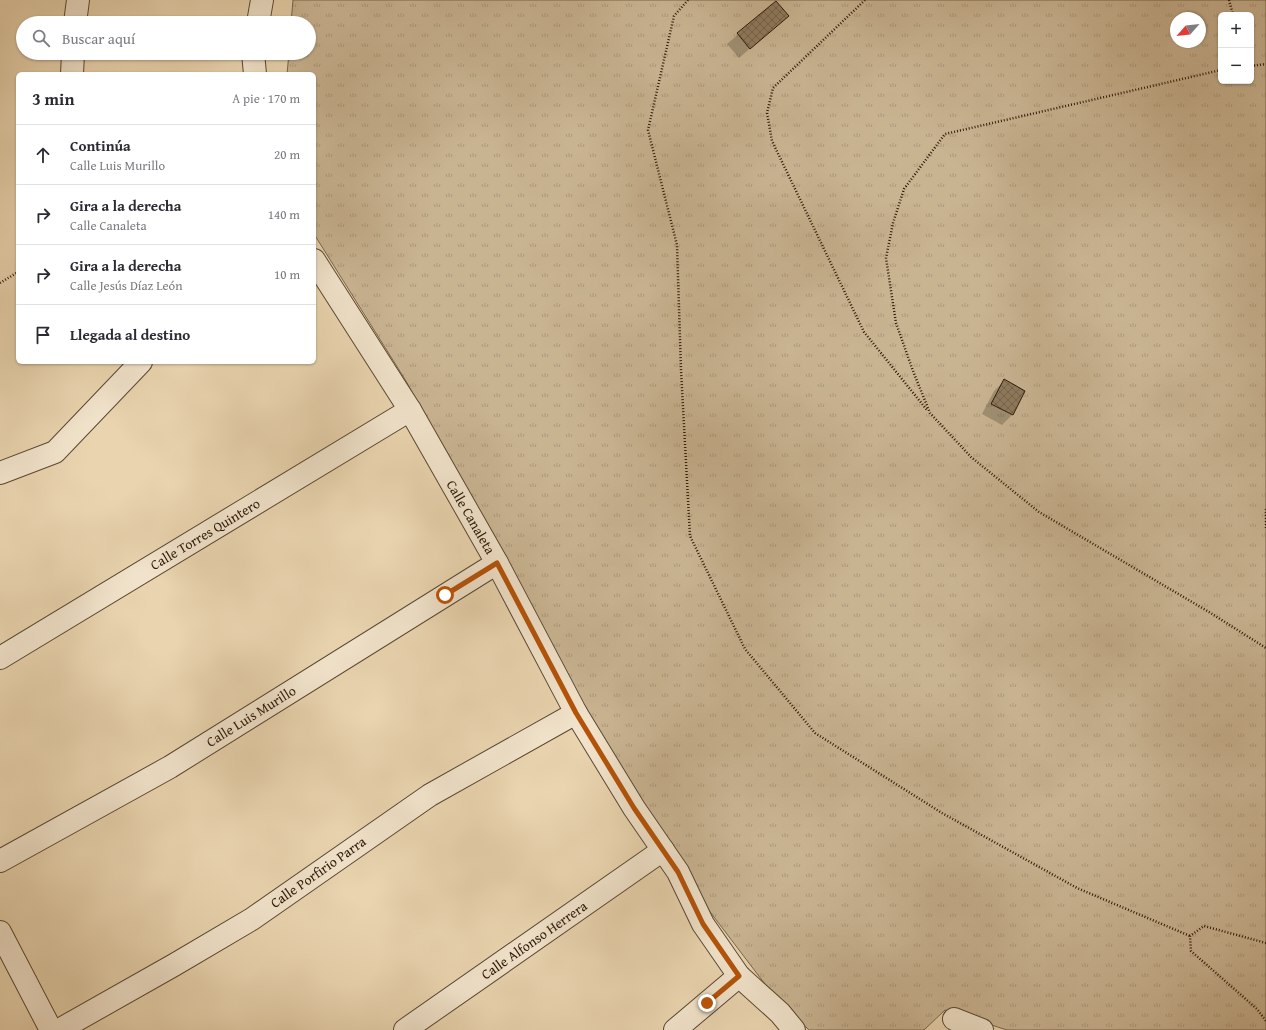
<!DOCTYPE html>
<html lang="es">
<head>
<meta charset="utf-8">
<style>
	body { margin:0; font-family:"Gentium Book Plus",serif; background:#f7f7f7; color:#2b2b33 }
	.controls { position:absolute; right:12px; top:12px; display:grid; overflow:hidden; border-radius:6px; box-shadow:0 1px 3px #0004 }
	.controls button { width:36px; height:36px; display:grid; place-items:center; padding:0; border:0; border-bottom:1px solid #e1e1e2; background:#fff; color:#2b2b33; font:20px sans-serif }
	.compass { position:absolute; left:1170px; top:12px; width:36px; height:36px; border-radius:50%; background:#fff; box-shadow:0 1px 3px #0004; rotate:243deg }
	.stop { position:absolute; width:12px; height:12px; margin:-9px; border:3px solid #b45309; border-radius:50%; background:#fff }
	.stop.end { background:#b45309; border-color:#fff; box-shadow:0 1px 4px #0008 }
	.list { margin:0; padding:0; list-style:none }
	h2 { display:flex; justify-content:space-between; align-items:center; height:52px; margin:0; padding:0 16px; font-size:17px }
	h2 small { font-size:13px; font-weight:400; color:#7c7c81 }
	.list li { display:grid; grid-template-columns:26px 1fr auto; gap:12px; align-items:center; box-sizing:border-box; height:60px; padding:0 16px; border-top:1px solid #e1e1e2 }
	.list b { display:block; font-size:15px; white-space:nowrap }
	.list p { margin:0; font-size:13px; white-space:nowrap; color:#7c7c81 }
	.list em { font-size:13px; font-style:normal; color:#7c7c81 }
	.icon { flex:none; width:22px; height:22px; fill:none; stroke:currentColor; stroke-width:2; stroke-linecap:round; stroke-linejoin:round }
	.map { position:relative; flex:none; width:1266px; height:1030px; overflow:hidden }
	.search { position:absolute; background:#fff; box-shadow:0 1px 3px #0004; left:16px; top:16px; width:300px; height:44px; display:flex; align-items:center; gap:10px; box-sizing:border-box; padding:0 14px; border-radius:22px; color:#7c7c81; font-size:15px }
	.panel { position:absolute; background:#fff; box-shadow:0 1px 3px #0004; left:16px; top:72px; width:300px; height:292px; border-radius:6px }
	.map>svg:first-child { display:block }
	.grass { fill:url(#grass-tufts); stroke:#7a664c; fill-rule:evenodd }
	.shadow { fill:#0003 }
	.building { fill:url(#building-cross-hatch); stroke:#2c1907 }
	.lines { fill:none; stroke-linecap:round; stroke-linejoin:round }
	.minor-casing { stroke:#5b4831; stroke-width:24 }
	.path { stroke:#2c1907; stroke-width:2.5; stroke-dasharray:1 2; stroke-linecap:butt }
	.minor { stroke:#f1e3cb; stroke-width:22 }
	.route { stroke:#b45309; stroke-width:5 }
	.labels { text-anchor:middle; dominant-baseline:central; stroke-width:3; stroke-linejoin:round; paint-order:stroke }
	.street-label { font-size:14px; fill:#2c1907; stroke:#f1e3cb }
</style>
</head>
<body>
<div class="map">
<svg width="1266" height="1030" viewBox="0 0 1266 1030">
	<defs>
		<pattern id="grass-tufts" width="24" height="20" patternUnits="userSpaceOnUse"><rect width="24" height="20" fill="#c9b492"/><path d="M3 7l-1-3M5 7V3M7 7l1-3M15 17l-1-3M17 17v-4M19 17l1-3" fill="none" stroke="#ad9a7c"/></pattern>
		<pattern id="building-cross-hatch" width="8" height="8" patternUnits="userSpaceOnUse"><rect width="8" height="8" fill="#8e7a5e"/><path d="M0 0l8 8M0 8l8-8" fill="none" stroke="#74634c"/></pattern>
	</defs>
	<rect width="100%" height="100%" fill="#e9d4af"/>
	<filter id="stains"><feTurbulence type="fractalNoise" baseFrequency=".005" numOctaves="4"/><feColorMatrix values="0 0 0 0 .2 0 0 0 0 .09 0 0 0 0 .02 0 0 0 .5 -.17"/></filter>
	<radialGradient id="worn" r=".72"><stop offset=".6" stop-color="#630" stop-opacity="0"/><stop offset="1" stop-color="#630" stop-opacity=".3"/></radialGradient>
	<!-- grass -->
	<path class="grass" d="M293 0H1266V1030H1007L945 1010 924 1030H809L771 992 663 850 406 381 314 234V74H287L289 53H309V23H291ZM1221 15H1251V81H1221ZM1176 18H1200V42H1176Z"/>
	<!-- shadow -->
	<g class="shadow">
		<polygon points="776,2 788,16 739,58 727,44"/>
		<polygon points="1004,381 1024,391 1012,415 1002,425 982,414 994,391"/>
	</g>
	<!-- building -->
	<g class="building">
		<polygon points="776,1 789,16 750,49 737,33"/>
		<polygon points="1004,379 1025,391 1013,415 991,404"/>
	</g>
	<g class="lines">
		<!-- minor casing -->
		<g class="minor-casing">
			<g id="minor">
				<polyline points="75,23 78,0"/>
				<polyline points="258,23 262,0"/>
				<polyline points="253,53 255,74"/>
				<polyline points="72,74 73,53"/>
				<polyline points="314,260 410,410 497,563 576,713 634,808 678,872 703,924 739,976 780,1013 794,1030"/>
				<polyline points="0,473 55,452 141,362"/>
				<polyline points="0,658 410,410"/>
				<polyline points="0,861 170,767 497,563"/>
				<polyline points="0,932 51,1030"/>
				<polyline points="954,1019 982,1030"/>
				<polyline points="59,1030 174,965 252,919 430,795 576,713"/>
				<polyline points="405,1030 663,850"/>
				<polyline points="675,1030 739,976"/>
			</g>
		</g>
		<!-- path -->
		<g class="path">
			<polyline points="688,0 674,16 648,130 677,245 681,370 690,536 745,649 815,733 942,813 1077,888 1190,936"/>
			<polyline points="865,0 773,88 767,113 772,141 864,332 927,410"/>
			<polyline points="1229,0 1233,15"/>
			<polyline points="1251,66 1266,64"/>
			<polyline points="1221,70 945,134 904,189 893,223 886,258 896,323 913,371 930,413 971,457 1039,512 1209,612 1266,648"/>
			<polyline points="0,283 18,272"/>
			<polyline points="1266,509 1266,529"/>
			<polyline points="1266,943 1204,926 1190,936 1191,951 1257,1009 1266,1021"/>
		</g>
		<!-- minor -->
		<use href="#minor" class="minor"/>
	</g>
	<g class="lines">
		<!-- route -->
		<polyline class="route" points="445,595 497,563 576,713 634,808 678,872 703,924 739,976 707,1003"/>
	</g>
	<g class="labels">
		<!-- street labels -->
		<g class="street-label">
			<text transform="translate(471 517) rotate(60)">Calle Canaleta</text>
			<text transform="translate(205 534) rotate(-31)">Calle Torres Quintero</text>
			<text transform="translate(251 716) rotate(-32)">Calle Luis Murillo</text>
			<text transform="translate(318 872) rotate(-35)">Calle Porfirio Parra</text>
			<text transform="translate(534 940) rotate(-35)">Calle Alfonso Herrera</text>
		</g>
	</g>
	<rect width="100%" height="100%" filter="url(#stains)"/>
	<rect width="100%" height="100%" fill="url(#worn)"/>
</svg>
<div class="controls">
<button>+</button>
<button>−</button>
</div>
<svg class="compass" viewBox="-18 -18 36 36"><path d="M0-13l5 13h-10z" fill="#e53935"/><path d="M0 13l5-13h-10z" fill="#7c7c81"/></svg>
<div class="stop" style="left:445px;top:595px"></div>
<div class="stop end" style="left:707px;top:1003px"></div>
<div class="search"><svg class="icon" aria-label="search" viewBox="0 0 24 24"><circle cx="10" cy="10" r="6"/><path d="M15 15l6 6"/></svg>Buscar aquí</div>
<section class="panel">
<h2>3 min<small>A pie · 170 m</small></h2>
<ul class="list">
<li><svg class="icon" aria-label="ahead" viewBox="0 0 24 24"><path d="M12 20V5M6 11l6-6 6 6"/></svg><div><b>Continúa</b><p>Calle Luis Murillo</p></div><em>20 m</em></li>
<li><svg class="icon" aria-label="right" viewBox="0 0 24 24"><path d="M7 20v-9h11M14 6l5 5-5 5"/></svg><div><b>Gira a la derecha</b><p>Calle Canaleta</p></div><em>140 m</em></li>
<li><svg class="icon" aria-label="right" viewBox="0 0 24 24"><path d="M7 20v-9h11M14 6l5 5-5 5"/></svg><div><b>Gira a la derecha</b><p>Calle Jesús Díaz León</p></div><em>10 m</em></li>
<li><svg class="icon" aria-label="arrive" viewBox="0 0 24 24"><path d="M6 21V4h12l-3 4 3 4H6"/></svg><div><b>Llegada al destino</b></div></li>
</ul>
</section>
</div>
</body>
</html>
